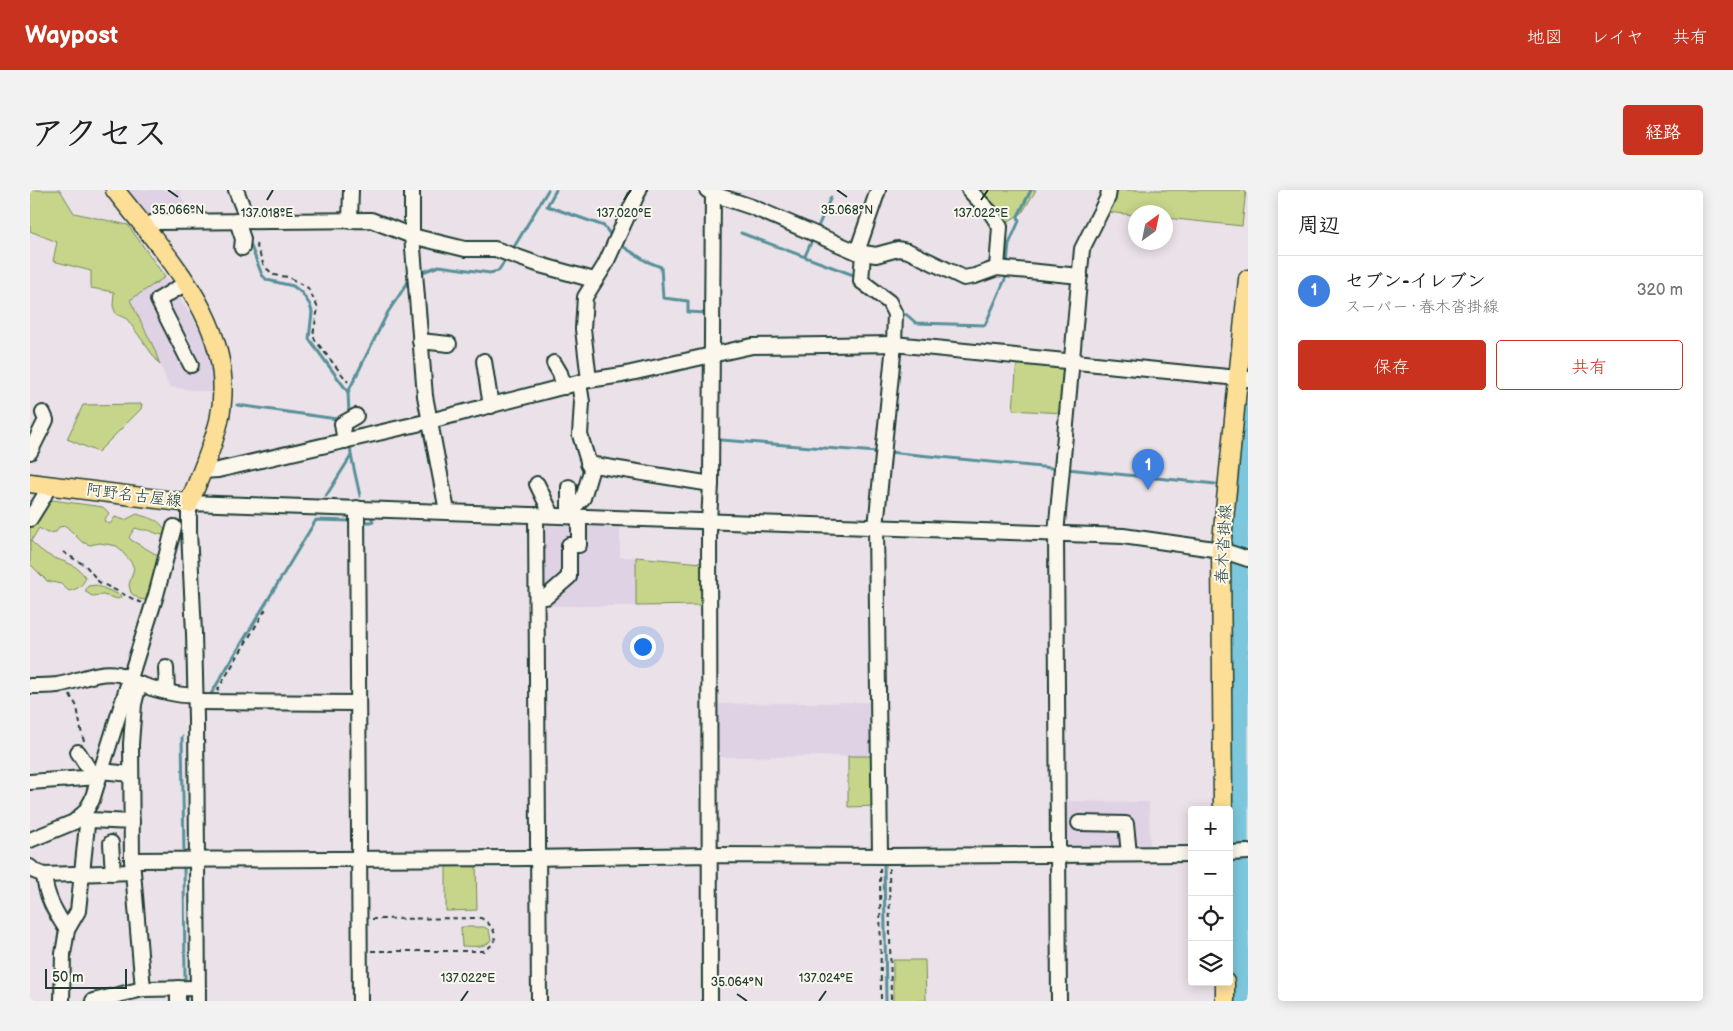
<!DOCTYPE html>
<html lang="ja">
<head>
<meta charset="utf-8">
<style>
	body { margin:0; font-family:"Balsamiq Sans","Klee One",sans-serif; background:#f2f2f2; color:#202124 }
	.controls { position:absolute; right:15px; bottom:15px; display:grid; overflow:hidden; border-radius:5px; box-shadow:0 2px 12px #0003 }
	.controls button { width:45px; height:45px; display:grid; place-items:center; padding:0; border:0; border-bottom:1px solid #e0e0e0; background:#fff; color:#202124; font:25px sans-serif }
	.compass { position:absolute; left:1098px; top:15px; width:45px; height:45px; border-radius:50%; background:#fff; box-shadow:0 2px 12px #0003; rotate:33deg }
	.scale { position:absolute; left:15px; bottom:12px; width:82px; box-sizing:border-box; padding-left:5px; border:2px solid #1f3d34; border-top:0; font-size:14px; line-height:18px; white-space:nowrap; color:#1f3d34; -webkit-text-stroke:4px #fbf7ec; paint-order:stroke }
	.you { position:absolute; left:612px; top:456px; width:18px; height:18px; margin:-12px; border:4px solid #fff; border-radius:50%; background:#1a73e8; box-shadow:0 0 0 8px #1a73e833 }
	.badge { display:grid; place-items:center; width:32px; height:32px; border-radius:50%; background:#c8321e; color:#fff; font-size:16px; font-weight:700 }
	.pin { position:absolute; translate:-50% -41px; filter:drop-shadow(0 1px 2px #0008) }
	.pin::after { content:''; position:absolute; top:26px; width:18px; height:15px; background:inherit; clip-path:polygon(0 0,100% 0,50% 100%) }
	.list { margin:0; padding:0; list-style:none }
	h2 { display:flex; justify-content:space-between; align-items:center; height:65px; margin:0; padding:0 20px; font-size:21px }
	h2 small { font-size:16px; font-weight:400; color:#757577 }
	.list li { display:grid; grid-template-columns:32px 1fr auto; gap:15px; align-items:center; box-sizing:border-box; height:70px; padding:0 20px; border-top:1px solid #e0e0e0 }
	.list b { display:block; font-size:19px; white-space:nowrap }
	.list p { margin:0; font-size:16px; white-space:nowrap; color:#757577 }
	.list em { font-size:16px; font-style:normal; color:#757577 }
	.actions { display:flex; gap:10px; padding:15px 20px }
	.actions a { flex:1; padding:11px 0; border:1px solid #c8321e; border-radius:5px; text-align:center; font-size:18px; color:#c8321e }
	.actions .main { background:#c8321e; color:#fff }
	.icon { flex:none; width:28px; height:28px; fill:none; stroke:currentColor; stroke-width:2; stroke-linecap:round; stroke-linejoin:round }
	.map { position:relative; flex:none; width:1218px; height:811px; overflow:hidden; border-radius:5px }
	header { display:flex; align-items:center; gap:30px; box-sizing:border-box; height:70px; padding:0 25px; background:#c8321e; color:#fff }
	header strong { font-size:24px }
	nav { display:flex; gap:28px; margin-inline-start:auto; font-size:18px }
	.intro { display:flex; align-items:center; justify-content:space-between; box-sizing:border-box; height:120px; padding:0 30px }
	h1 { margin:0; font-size:35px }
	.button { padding:12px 22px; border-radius:5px; background:#c8321e; color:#fff; font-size:18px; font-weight:700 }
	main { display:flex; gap:30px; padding:0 30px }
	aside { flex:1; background:#fff; border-radius:5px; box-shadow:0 2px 12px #0003 }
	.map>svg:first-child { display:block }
	.built { fill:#e0d2e5 }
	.green { fill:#c6d589; stroke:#72895e }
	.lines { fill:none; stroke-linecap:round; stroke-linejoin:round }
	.stream { stroke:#579099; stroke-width:3 }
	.river { stroke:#7cc7dc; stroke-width:20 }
	.minor-casing { stroke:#1f3d34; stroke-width:18 }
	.major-casing { stroke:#1f3d34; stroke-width:21 }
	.path { stroke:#1f3d34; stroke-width:2; stroke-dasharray:5 4; stroke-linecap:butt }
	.minor { stroke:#fbf7ec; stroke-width:14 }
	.major { stroke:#fcde96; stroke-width:18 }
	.ticks { fill:none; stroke:#1f3d34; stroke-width:2 }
	.labels { text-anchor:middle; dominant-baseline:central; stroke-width:4; stroke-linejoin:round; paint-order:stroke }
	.street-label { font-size:16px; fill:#1f3d34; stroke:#fbf7ec }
	.ticks-label { font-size:12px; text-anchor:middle; fill:#1f3d34; stroke:#fbf7ec; stroke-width:4; stroke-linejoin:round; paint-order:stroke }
</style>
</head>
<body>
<header>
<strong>Waypost</strong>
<nav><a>地図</a><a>レイヤ</a><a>共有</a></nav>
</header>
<div class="intro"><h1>アクセス</h1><a class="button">経路</a></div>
<main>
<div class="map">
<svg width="1218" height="811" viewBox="0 0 1218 811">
	<rect width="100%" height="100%" fill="#ebe1e8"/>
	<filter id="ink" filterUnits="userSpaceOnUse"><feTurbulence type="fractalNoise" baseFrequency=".02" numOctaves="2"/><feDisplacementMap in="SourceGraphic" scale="10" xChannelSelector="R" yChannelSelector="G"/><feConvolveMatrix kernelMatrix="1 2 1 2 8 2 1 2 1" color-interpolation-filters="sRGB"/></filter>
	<g filter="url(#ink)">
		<!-- built -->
		<g class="built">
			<polygon points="97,0 149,0 160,28 118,27"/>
			<polygon points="135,87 175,146 180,160 185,203 139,197 124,158 100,110"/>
			<polygon points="509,335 590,337 590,367 606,367 606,416 509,416"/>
			<polygon points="846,512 846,566 684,567 683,514"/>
			<polygon points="1033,611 1119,612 1120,659 1035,660"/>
		</g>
		<!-- green -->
		<g class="green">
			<polygon points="0,0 30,0 44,23 98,35 135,87 100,110 124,158 130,175 97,129 86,124 83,116 84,102 61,98 61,81 23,71 27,52 0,41"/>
			<polygon points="946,0 1006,0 992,23 972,35"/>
			<polygon points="1084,0 1216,0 1212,36 1136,28 1136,22 1106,22 1105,25 1076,22"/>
			<polygon points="987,170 1035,175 1032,223 983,220"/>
			<polygon points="112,214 111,219 68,262 37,249 53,215"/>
			<path d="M22 310 73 317 79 323 74 331 80 334 85 327 95 330 107 324C120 329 130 328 136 342L134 345C127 345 123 341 117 340 112 340 111 340 105 338L99 347 101 350 129 366 131 370 120 407 116 410 109 409 101 403 99 395 104 378 101 372 87 356 70 353 60 355 52 352 36 336 29 337 26 342 17 343 9 338 1 351C8 358 17 366 27 369 39 373 48 376 56 388 52 396 48 399 39 401L31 394 17 391 0 374V338L15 313Z"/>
			<polygon points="606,367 672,373 673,415 606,416"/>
			<polygon points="66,395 90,405 91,407 88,409 73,405 62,406 56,402 56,399 58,396"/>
			<polygon points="818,566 846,566 847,616 818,617"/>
			<polygon points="446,672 447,720 416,721 416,673"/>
			<path d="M431 737H454L459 740 461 750C455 759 441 756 432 756Z"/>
			<polygon points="863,770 895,770 896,811 863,811"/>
		</g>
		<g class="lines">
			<!-- stream -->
			<g class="stream">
				<polyline points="526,0 517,16 574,36 582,47"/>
				<polyline points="787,39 801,7"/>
				<polyline points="711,43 826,86"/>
				<polyline points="219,51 232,85 237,90 263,96 272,103 280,115 282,122 279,149 318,202"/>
				<polyline points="589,54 616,71 631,77 633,108 658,111 658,122 675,123"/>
				<polyline points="484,57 518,0"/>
				<polyline points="775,66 783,48"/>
				<polyline points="977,74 979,54 989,31 988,26 1001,0"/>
				<polyline points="390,83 409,76 460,83 468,81 477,68"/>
				<polyline points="871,124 877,125 886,133 955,135 976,87"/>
				<polyline points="809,162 858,161"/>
				<polyline points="207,215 307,229"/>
				<polyline points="319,224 318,202 358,122 380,89"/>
				<polyline points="691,250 847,262"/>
				<polyline points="320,253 321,265 330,306"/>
				<polyline points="858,262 1022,278"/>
				<polyline points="1037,279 1186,294"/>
				<polyline points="1204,296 1210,296"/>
				<polyline points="296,306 321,266"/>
				<polyline points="334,332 343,332 342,329"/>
				<polyline points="1208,461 1218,461"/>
				<polyline points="181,504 286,330 321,331"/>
				<polyline points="152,547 154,662"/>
				<polyline points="854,672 856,811"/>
				<polyline points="154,675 155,793"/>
				<polyline points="156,802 156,811"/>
			</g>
			<!-- river -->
			<g class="river">
				<polyline points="1208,354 1210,296 1218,224"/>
				<polyline points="1208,377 1209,811"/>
			</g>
			<!-- minor casing -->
			<g class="minor-casing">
				<g id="minor">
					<polyline points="206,0 218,31"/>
					<polyline points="382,0 382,46 395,206 417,321"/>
					<polyline points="677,0 683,4 722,17 827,62 846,65 868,59 878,61 934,88 945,86 967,78 1050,86"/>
					<polyline points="939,0 961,23 970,37 967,78"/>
					<polyline points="207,31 213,49 212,58"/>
					<polyline points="320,31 321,0"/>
					<polyline points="113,37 124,32 341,30 382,46 435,59 465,59 510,75 564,90"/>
					<polyline points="827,62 848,0"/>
					<polyline points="833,63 831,91 859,112 865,124 864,154 846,337 850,665"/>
					<polyline points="156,93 128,110 161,175"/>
					<polyline points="390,151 419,154"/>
					<polyline points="454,171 461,216"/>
					<polyline points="524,173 530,183 534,197"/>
					<polyline points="559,190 553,139 555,107 575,75 609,0"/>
					<polyline points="315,251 312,234 326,226"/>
					<polyline points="0,262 16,230 13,223"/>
					<polyline points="558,274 681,294"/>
					<polyline points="173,281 188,280 400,231 559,190 592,185 722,156 864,154 1218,189"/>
					<polyline points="507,294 522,325"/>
					<polyline points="539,297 539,321"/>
					<polyline points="327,318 330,811"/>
					<polyline points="506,325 509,811"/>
					<polyline points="535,326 553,308 561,281 550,245 552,212 549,193"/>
					<polyline points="0,329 13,308 19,295"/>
					<polyline points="507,407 516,407 539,387 539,355 549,355 549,327"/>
					<polyline points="136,478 137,501"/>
					<polyline points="109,494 104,514 101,554 102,670 113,799"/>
					<path d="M0 496C9 496 18 496 27 495 47 492 67 480 88 484 96 486 101 491 109 494 124 499 150 507 165 505"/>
					<polyline points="166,512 328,513"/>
					<polyline points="48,562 64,587"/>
					<polyline points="70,581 101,584"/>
					<polyline points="0,592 68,587"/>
					<polyline points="51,626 60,630 102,632"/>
					<polyline points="1049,633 1096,634 1099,664"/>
					<polyline points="0,650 44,632 55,622 62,610 126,405 144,337"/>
					<polyline points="81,653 83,683"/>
					<polyline points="1199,663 1218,662"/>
					<polyline points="102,670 498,668 679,665 859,666 1162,664"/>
					<polyline points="0,677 4,681 14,685 103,682"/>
					<path d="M14 685C16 707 25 722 37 740"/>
					<polyline points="148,798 148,811"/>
					<polyline points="32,811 33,764 37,740 48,721 57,635 51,626"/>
					<polyline points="63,811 113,799 168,798"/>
					<polyline points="168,811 166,528 164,443 159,341 159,313 1093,346 1191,360 1218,369"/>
					<polyline points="680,811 679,332 681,294 683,0"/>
					<polyline points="1029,811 1026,344 1052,59 1078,7 1079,0"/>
				</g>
			</g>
			<!-- major casing -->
			<g class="major-casing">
				<g id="major">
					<path d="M0 293 159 313C170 287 182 259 189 231 210 138 137 67 85 0"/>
					<polyline points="1193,620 1191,360 1218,89"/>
					<polyline points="1195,792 1195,811"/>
				</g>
			</g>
			<!-- path -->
			<g class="path">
				<polyline points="226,54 234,76 244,85 258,87 278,98 288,118 283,145 285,150 318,192"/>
				<polyline points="33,362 56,376 69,392 111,413"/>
				<polyline points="187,501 237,417"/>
				<path d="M40 504C41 510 46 512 47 518 50 530 50 540 54 551"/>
				<polyline points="850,678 851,811"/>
				<polyline points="859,678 861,811"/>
				<path d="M341 761H453C472 752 466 737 451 728L342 729"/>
			</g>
			<!-- minor -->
			<use href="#minor" class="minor"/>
			<!-- major -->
			<use href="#major" class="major"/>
		</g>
	</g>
	<!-- ticks -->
	<path class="ticks" d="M138 0 148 7M807 0 817 7M237 10 243 0M594 10 601 0M951 10 958 0M707 804 717 811M431 811 438 801M789 811 796 801"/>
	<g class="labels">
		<!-- street labels -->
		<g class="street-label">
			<text transform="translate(104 306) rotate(7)">阿野名古屋線</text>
			<text transform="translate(1194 354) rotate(-87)">春木沓掛線</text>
		</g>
	</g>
	<g class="ticks-label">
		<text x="148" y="24">35.066°N</text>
		<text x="817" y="24">35.068°N</text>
		<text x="237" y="27">137.018°E</text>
		<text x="594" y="27">137.020°E</text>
		<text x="951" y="27">137.022°E</text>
		<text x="438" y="792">137.022°E</text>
		<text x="796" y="792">137.024°E</text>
		<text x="707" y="796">35.064°N</text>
	</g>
</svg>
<div class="controls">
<button>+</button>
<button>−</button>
<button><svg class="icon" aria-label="locate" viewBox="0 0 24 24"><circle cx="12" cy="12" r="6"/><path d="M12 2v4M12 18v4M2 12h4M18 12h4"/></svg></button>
<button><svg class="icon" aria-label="layers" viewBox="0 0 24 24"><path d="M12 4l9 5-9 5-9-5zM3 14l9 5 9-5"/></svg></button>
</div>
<svg class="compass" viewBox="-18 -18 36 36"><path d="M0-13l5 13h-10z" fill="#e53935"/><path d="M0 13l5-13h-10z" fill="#757577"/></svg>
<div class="scale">50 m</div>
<div class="you"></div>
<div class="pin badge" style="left:1118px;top:300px;background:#3f7fe0">1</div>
</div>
<aside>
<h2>周辺<small></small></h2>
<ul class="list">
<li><span class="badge" style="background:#3f7fe0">1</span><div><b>セブン-イレブン</b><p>スーパー · 春木沓掛線</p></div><em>320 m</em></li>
</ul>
<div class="actions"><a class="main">保存</a><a>共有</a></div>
</aside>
</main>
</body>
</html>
